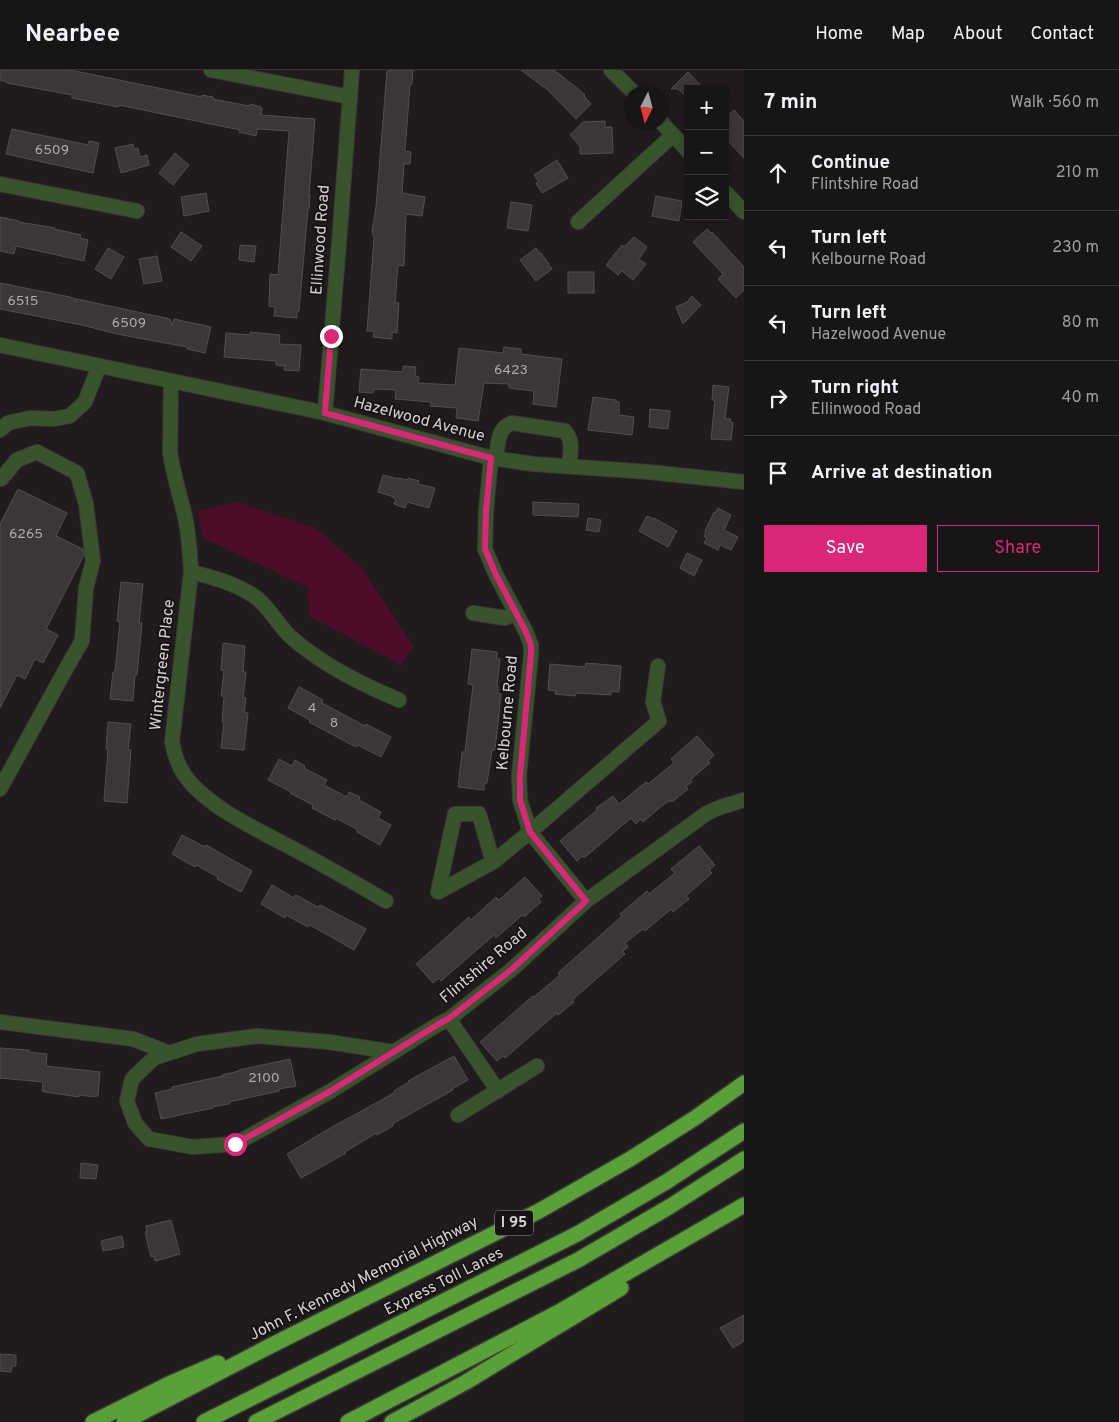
<!DOCTYPE html>
<html lang="en">
<head>
<meta charset="utf-8">
<style>
	body { margin:0; font-family:Overpass,sans-serif; background:#252223; color:#f1f3f6 }
	.controls { position:absolute; right:15px; top:15px; display:grid; overflow:hidden; border-radius:0px; box-shadow:0 2px 12px #0003 }
	.controls button { width:45px; height:45px; display:grid; place-items:center; padding:0; border:0; border-bottom:1px solid #363435; background:#181516; color:#f1f3f6; font:25px sans-serif }
	.compass { position:absolute; left:624px; top:15px; width:45px; height:45px; border-radius:50%; background:#181516; box-shadow:0 2px 12px #0003; rotate:186deg }
	.stop { position:absolute; width:15px; height:15px; margin:-11px; border:4px solid #db2777; border-radius:50%; background:#fff }
	.stop.end { background:#db2777; border-color:#fff; box-shadow:0 1px 5px #0008 }
	.list { margin:0; padding:0; list-style:none }
	h2 { display:flex; justify-content:space-between; align-items:center; height:65px; margin:0; padding:0 20px; font-size:21px }
	h2 small { font-size:16px; font-weight:400; color:#9f9fa1 }
	.list li { display:grid; grid-template-columns:32px 1fr auto; gap:15px; align-items:center; box-sizing:border-box; height:75px; padding:0 20px; border-top:1px solid #363435 }
	.list b { display:block; font-size:19px; white-space:nowrap }
	.list p { margin:0; font-size:16px; white-space:nowrap; color:#9f9fa1 }
	.list em { font-size:16px; font-style:normal; color:#9f9fa1 }
	.actions { display:flex; gap:10px; padding:15px 20px }
	.actions a { flex:1; padding:11px 0; border:1px solid #db2777; border-radius:0px; text-align:center; font-size:18px; color:#db2777 }
	.actions .main { background:#db2777; color:#fff }
	.icon { flex:none; width:28px; height:28px; fill:none; stroke:currentColor; stroke-width:2; stroke-linecap:round; stroke-linejoin:round }
	.map { position:relative; flex:none; width:744px; height:1352px; overflow:hidden }
	header { display:flex; align-items:center; gap:30px; box-sizing:border-box; height:70px; padding:0 25px; background:#181516; border-bottom:1px solid #363435 }
	header strong { font-size:24px }
	nav { display:flex; gap:28px; margin-inline-start:auto; font-size:18px }
	main { display:flex }
	aside { flex:1; background:#181516 }
	.map>svg:first-child { display:block }
	.green { fill:#4c0d27 }
	.building { fill:#3b3637; stroke:#524d4e }
	.lines { fill:none; stroke-linecap:round; stroke-linejoin:round }
	.minor-casing { stroke:#3d393a; stroke-width:16 }
	.highway-casing { stroke:#3d393a; stroke-width:18 }
	.minor { stroke:#39542d; stroke-width:14 }
	.highway { stroke:#59a036; stroke-width:15 }
	.route { stroke:#db2777; stroke-width:6 }
	.labels { text-anchor:middle; dominant-baseline:central; stroke-width:4; stroke-linejoin:round; paint-order:stroke }
	.number-label { font-size:14px; fill:#aeabac }
	.shield { fill:#171314; stroke:#9c999a; stroke-width:1 }
	.shield-label { font-size:15px; font-weight:bold; fill:#d5d2d3 }
	.street-label { font-size:16px; fill:#d5d2d3; stroke:#171314 }
</style>
</head>
<body>
<header>
<strong>Nearbee</strong>
<nav><a>Home</a><a>Map</a><a>About</a><a>Contact</a></nav>
</header>
<main>
<div class="map">
<svg width="744" height="1352" viewBox="0 0 744 1352">
	<rect width="100%" height="100%" fill="#201c1d"/>
	<!-- green -->
	<polygon class="green" points="237,432 316,458 363,499 414,577 401,595 309,546 308,517 203,468 198,441"/>
	<!-- building -->
	<g class="building">
		<polygon points="0,0 67,0 75,1 202,27 202,25 213,27 213,29 249,36 250,34 261,37 260,39 262,39 261,45 315,49 309,126 310,125 309,139 308,139 299,241 297,241 297,248 274,246 275,237 269,236 270,204 278,205 289,61 257,59 256,66 239,62 240,60 119,35 118,37 72,28 72,25 7,13 7,12 0,10"/>
		<polygon points="390,0 413,0 412,14 410,14 405,81 411,82 410,94 404,94 402,123 425,127 422,146 406,144 404,196 398,195 395,233 399,233 397,263 392,262 392,269 373,267 374,261 367,261 374,168 372,161 376,137 387,1 390,1"/>
		<polygon points="521,0 554,0 577,18 585,25 584,26 591,34 576,49 546,18 545,18"/>
		<polygon points="688,2 704,19 688,19 688,28 678,19 671,19"/>
		<polygon points="734,40 744,51 744,88 725,68 725,48"/>
		<polygon points="605,51 605,57 612,57 613,83 580,84 580,76 570,65 583,52"/>
		<polygon points="12,59 88,75 89,71 99,73 93,103 6,84"/>
		<polygon points="133,74 134,79 138,78 140,87 147,85 149,95 121,103 115,78"/>
		<polygon points="175,83 189,95 173,115 159,103"/>
		<polygon points="557,90 568,108 542,123 536,113 539,112 534,105"/>
		<polygon points="206,123 209,141 184,146 181,127"/>
		<polygon points="656,126 682,131 679,151 652,146"/>
		<polygon points="511,132 532,135 528,161 507,158"/>
		<polygon points="0,147 19,151 19,152 55,158 54,159 81,165 80,168 88,170 84,191 16,176 14,184 0,181"/>
		<polygon points="707,159 711,163 712,162 744,197 744,220 736,228 718,209 723,204 693,172"/>
		<polygon points="181,162 202,176 191,191 171,177"/>
		<polygon points="634,167 647,177 639,189 646,194 633,210 622,201 618,205 606,195 622,175 624,177"/>
		<polygon points="240,175 256,176 254,192 239,190"/>
		<polygon points="108,178 124,187 111,209 95,199"/>
		<polygon points="536,178 540,184 541,183 552,199 536,211 520,190"/>
		<polygon points="157,186 162,211 144,214 139,189"/>
		<rect x="568" y="202" width="26" height="21"/>
		<polygon points="0,213 70,227 76,229 75,232 77,229 170,249 172,256 174,249 211,257 205,283 187,279 187,277 117,264 82,255 0,239"/>
		<polygon points="692,226 701,235 683,254 676,237 687,232"/>
		<polygon points="250,262 280,265 279,274 301,275 299,301 284,300 285,296 276,295 276,291 224,287 226,263 250,265"/>
		<polygon points="504,277 521,279 521,284 562,289 556,337 533,334 534,321 509,318 509,314 484,313 478,351 456,348 457,338 430,336 431,332 395,329 396,320 374,319 373,323 359,322 361,299 403,302 403,296 416,297 415,306 419,307 418,313 455,315 459,278 503,283"/>
		<polygon points="713,315 729,317 725,349 731,349 730,352 733,353 731,370 711,369 715,330 712,330"/>
		<polygon points="593,327 616,330 616,332 619,332 619,345 634,347 632,365 588,360"/>
		<polygon points="650,339 670,341 668,359 649,357"/>
		<polygon points="383,405 399,409 399,408 407,410 408,408 419,411 418,414 435,418 429,438 407,432 405,438 394,434 396,429 393,428 394,427 378,422"/>
		<polygon points="18,419 67,443 56,466 83,479 84,485 46,559 58,565 43,593 35,589 25,609 17,605 0,638 0,454"/>
		<polygon points="533,432 579,434 578,447 533,445"/>
		<polygon points="718,438 731,445 724,460 738,467 731,480 720,475 718,480 704,473 707,468 704,466 706,462 705,461 714,442 715,443"/>
		<polygon points="647,446 654,449 654,448 677,461 668,477 639,461"/>
		<polygon points="588,448 601,450 599,462 586,460"/>
		<polygon points="687,483 702,490 694,506 680,498"/>
		<polygon points="121,512 143,514 139,553 142,553 137,605 135,605 133,631 110,629 113,602 115,602 120,552 117,551"/>
		<polygon points="223,573 245,576 243,602 246,602 243,628 246,628 244,642 248,643 244,680 221,678 224,652 222,652 224,626 221,626 224,601 221,600"/>
		<polygon points="472,579 497,582 497,589 500,589 497,616 498,616 498,623 501,624 495,680 492,680 487,713 484,713 484,720 458,717 462,682 465,682 473,615 468,614"/>
		<polygon points="586,593 621,596 619,622 611,621 611,625 576,623 575,626 555,624 556,621 548,620 550,594 585,597"/>
		<polygon points="299,617 323,630 322,633 365,656 366,654 391,667 381,687 358,675 356,677 309,652 310,650 288,638"/>
		<polygon points="108,652 131,654 128,680 131,680 127,733 104,731 108,679 106,679"/>
		<polygon points="697,666 714,685 708,691 710,693 690,710 692,712 686,716 688,719 672,732 671,730 664,734 643,752 641,749 636,754 631,748 584,788 582,786 577,791 560,771 597,740 596,738 613,726 619,734 646,712 648,714 674,693 671,689"/>
		<polygon points="279,689 292,696 295,690 305,696 304,698 327,710 324,715 347,727 349,722 360,727 359,730 381,742 378,748 391,755 380,775 357,762 358,760 336,748 335,750 312,738 313,735 290,723 291,722 268,710"/>
		<polygon points="182,765 205,777 206,775 252,801 241,822 217,809 218,807 196,795 195,797 172,784"/>
		<polygon points="699,776 715,795 709,800 712,803 686,826 689,829 673,842 671,839 645,861 643,859 625,873 628,877 623,881 625,884 572,930 574,932 558,945 557,943 505,988 503,986 497,991 480,972 533,926 534,927 560,905 558,903 622,846 620,844 647,821 649,824 675,803 671,799"/>
		<polygon points="525,807 542,826 538,829 541,832 524,847 522,845 496,868 494,865 441,911 439,908 433,913 416,894 469,847 471,850 496,827 499,830"/>
		<polygon points="272,815 294,828 296,825 318,837 320,835 366,859 354,880 310,855 308,857 286,845 285,848 261,834"/>
		<polygon points="0,978 29,980 29,982 47,984 46,996 100,1002 98,1026 95,1026 95,1027 79,1025 79,1027 45,1022 42,1021 43,1012 0,1008"/>
		<polygon points="454,986 468,1010 452,1019 453,1020 392,1054 393,1056 377,1065 376,1063 345,1082 346,1083 301,1108 287,1084 332,1057 378,1032 395,1022 394,1021 409,1012 408,1011"/>
		<polygon points="290,989 296,1016 279,1019 279,1021 229,1032 229,1034 212,1037 213,1038 161,1049 155,1023 172,1019 172,1017 223,1006 222,1005 239,1001 239,1000"/>
		<polygon points="81,1093 98,1095 96,1109 80,1108"/>
		<polygon points="171,1150 180,1184 155,1191 154,1186 151,1187 145,1162 147,1162 146,1156"/>
		<polygon points="122,1166 124,1177 103,1181 101,1171"/>
		<polygon points="744,1245 744,1271 733,1278 720,1258"/>
		<polygon points="0,1284 16,1285 16,1296 12,1296 11,1302 0,1301"/>
	</g>
	<g class="lines">
		<!-- minor casing -->
		<g class="minor-casing">
			<g id="minor">
				<polyline points="211,0 350,27"/>
				<polyline points="611,0 633,22"/>
				<polyline points="661,52 688,81"/>
				<polyline points="0,114 137,141"/>
				<polyline points="725,122 744,142"/>
				<polyline points="578,152 673,65"/>
				<polyline points="0,275 325,343 491,388 533,394 649,402 744,412"/>
				<path d="M171 311 170 382C173 404 180 425 185 447 189 465 190 483 191 502L172 672C174 682 177 692 182 701 203 737 267 764 303 784 331 799 358 815 386 831"/>
				<polyline points="325,343 339,173 352,0"/>
				<polyline points="0,360 8,353 30,348 54,349 70,346 85,332 99,296"/>
				<polyline points="491,388 486,441 485,479 496,505 526,562 531,575 531,585 519,706 520,730 530,762 586,831"/>
				<path d="M496 389C498 375 497 358 512 353L565 361C574 371 570 384 569 396"/>
				<path d="M191 502C214 508 239 514 258 529 271 540 280 558 293 569 325 596 361 614 399 630"/>
				<polyline points="473,543 505,548 516,543"/>
				<polyline points="0,719 67,597 82,571 86,518 93,491 86,434 77,403 37,382 17,390 1,409"/>
				<polyline points="493,792 479,744 455,744 438,822 493,792 530,762 659,651 653,632 658,596"/>
				<polyline points="449,949 498,1021"/>
				<polyline points="0,952 133,969 169,983"/>
				<polyline points="393,982 329,972 257,966 197,974 154,988 132,1009 127,1031 135,1053 149,1069 193,1077 235,1074 329,1022 437,955 449,949 511,900 586,831 707,743 721,737 744,730"/>
				<polyline points="458,1045 537,996"/>
			</g>
		</g>
		<!-- highway casing -->
		<g class="highway-casing">
			<g id="highway">
				<polyline points="93,1352 169,1314 218,1293"/>
				<polyline points="124,1352 274,1274 539,1141 630,1089 695,1048 744,1013"/>
				<polyline points="204,1352 577,1164 666,1112 744,1061"/>
				<polyline points="256,1352 578,1190 669,1137 744,1089"/>
				<polyline points="348,1352 557,1243 744,1135"/>
				<polyline points="392,1352 466,1312 621,1218"/>
			</g>
		</g>
		<!-- minor -->
		<use href="#minor" class="minor"/>
		<!-- highway -->
		<use href="#highway" class="highway"/>
	</g>
	<g class="lines">
		<!-- route -->
		<polyline class="route" points="235,1074 329,1022 437,955 448,949 511,900 586,831 530,762 520,730 520,706 531,584 531,575 526,562 496,505 485,479 486,441 491,388 325,343 331,266"/>
	</g>
	<g class="labels">
		<!-- number labels -->
		<g class="number-label">
			<text x="52" y="80">6509</text>
			<text x="23" y="231">6515</text>
			<text x="129" y="253">6509</text>
			<text x="511" y="300">6423</text>
			<text x="26" y="464">6265</text>
			<text x="312" y="638">4</text>
			<text x="334" y="653">8</text>
			<text x="264" y="1008">2100</text>
		</g>
		<!-- shield labels -->
		<rect class="shield" x="495" y="1140.5" width="38" height="25" rx="4"/>
		<g class="shield-label">
			<text x="514" y="1153">I 95</text>
		</g>
		<!-- street labels -->
		<g class="street-label">
			<text transform="translate(321 170) rotate(-86)">Ellinwood Road</text>
			<text transform="translate(419 350) rotate(15)">Hazelwood Avenue</text>
			<text transform="translate(163 595) rotate(-84)">Wintergreen Place</text>
			<text transform="translate(508 643) rotate(-85)">Kelbourne Road</text>
			<text transform="translate(484 896) rotate(-40)">Flintshire Road</text>
			<text transform="translate(364 1209) rotate(-27)">John F. Kennedy Memorial Highway</text>
			<text transform="translate(444 1212) rotate(-27)">Express Toll Lanes</text>
		</g>
	</g>
</svg>
<div class="controls">
<button>+</button>
<button>−</button>
<button><svg class="icon" aria-label="layers" viewBox="0 0 24 24"><path d="M12 4l9 5-9 5-9-5zM3 14l9 5 9-5"/></svg></button>
</div>
<svg class="compass" viewBox="-18 -18 36 36"><path d="M0-13l5 13h-10z" fill="#e53935"/><path d="M0 13l5-13h-10z" fill="#9f9fa1"/></svg>
<div class="stop" style="left:235px;top:1074px"></div>
<div class="stop end" style="left:331px;top:266px"></div>
</div>
<aside>
<h2>7 min<small>Walk · 560 m</small></h2>
<ul class="list">
<li><svg class="icon" aria-label="ahead" viewBox="0 0 24 24"><path d="M12 20V5M6 11l6-6 6 6"/></svg><div><b>Continue</b><p>Flintshire Road</p></div><em>210 m</em></li>
<li><svg class="icon" aria-label="left" viewBox="0 0 24 24"><path d="M17 20v-9H6M10 6l-5 5 5 5"/></svg><div><b>Turn left</b><p>Kelbourne Road</p></div><em>230 m</em></li>
<li><svg class="icon" aria-label="left" viewBox="0 0 24 24"><path d="M17 20v-9H6M10 6l-5 5 5 5"/></svg><div><b>Turn left</b><p>Hazelwood Avenue</p></div><em>80 m</em></li>
<li><svg class="icon" aria-label="right" viewBox="0 0 24 24"><path d="M7 20v-9h11M14 6l5 5-5 5"/></svg><div><b>Turn right</b><p>Ellinwood Road</p></div><em>40 m</em></li>
<li><svg class="icon" aria-label="arrive" viewBox="0 0 24 24"><path d="M6 21V4h12l-3 4 3 4H6"/></svg><div><b>Arrive at destination</b></div></li>
</ul>
<div class="actions"><a class="main">Save</a><a>Share</a></div>
</aside>
</main>
</body>
</html>
